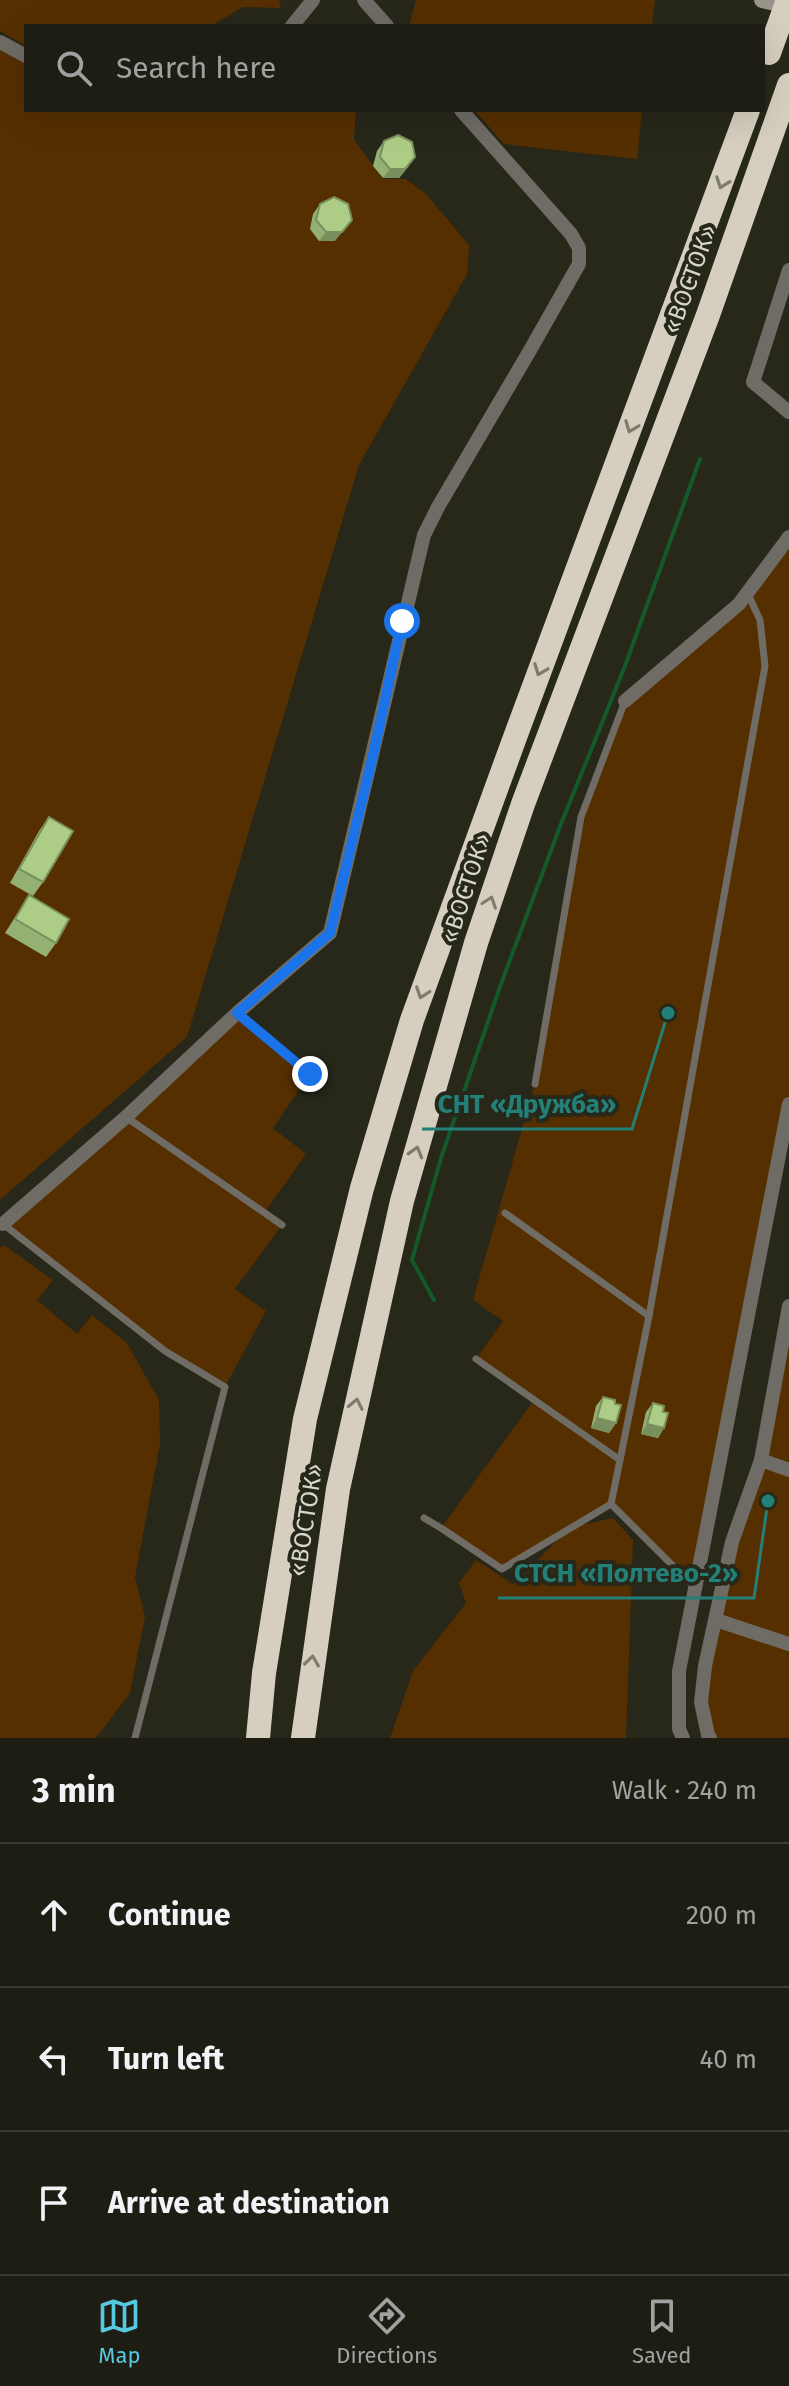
<!DOCTYPE html>
<html lang="en">
<head>
<meta charset="utf-8">
<style>
	body { margin:0; font-family:"Fira Sans",sans-serif; background:#2a2a22; color:#f1f3f6 }
	.stop { position:absolute; width:24px; height:24px; margin:-18px; border:6px solid #1a73e8; border-radius:50%; background:#fff }
	.stop.end { background:#1a73e8; border-color:#fff; box-shadow:0 2px 8px #0008 }
	.list { margin:0; padding:0; list-style:none }
	h2 { display:flex; justify-content:space-between; align-items:center; height:104px; margin:0; padding:0 32px; font-size:34px }
	h2 small { font-size:26px; font-weight:400; color:#a0a2a0 }
	.list li { display:grid; grid-template-columns:52px 1fr auto; gap:24px; align-items:center; box-sizing:border-box; height:144px; padding:0 32px; border-top:2px solid #3b3b34 }
	.list b { display:block; font-size:30px; white-space:nowrap }
	.list em { font-size:26px; font-style:normal; color:#a0a2a0 }
	.icon { flex:none; width:44px; height:44px; fill:none; stroke:currentColor; stroke-width:2; stroke-linecap:round; stroke-linejoin:round }
	.map { position:relative; flex:none; width:789px; height:1738px; overflow:hidden }
	.search { position:absolute; background:#1d1d14; box-shadow:0 8px 32px #0002; left:24px; right:24px; top:24px; height:88px; display:flex; align-items:center; gap:20px; box-sizing:border-box; padding:0 28px; border-radius:0px; color:#a0a2a0; font-size:30px }
	.sheet { height:536px; background:#1d1d14 }
	nav { display:flex; justify-content:space-around; align-items:center; box-sizing:border-box; height:112px; border-top:2px solid #3b3b34; background:#1d1d14; font-size:22px; color:#a0a2a0 }
	nav a { display:grid; justify-items:center; gap:4px }
	nav .on { color:#56c9e1 }
	.map>svg:first-child { display:block }
	.green { fill:#552f00 }
	.lines { fill:none; stroke-linecap:round; stroke-linejoin:round }
	.stream { stroke:#13592a; stroke-width:4 }
	.lane { stroke:#6f6c66; stroke-width:7 }
	.street { stroke:#6f6c66; stroke-width:14 }
	.secondary { stroke:#99948a; stroke-width:16 }
	.highway { stroke:#d6cfbf; stroke-width:24 }
	.highway-bridge { stroke:#d6cfbf; stroke-width:24 }
	.wall { fill:#95b073 }
	.shaded-wall { fill:#79905e }
	.building { fill:#adcd86; stroke:#79905e; stroke-width:2 }
	.oneway { stroke:#7e7b6c }
	.route { stroke:#1a73e8; stroke-width:10 }
	.labels { text-anchor:middle; dominant-baseline:central; stroke-width:8; stroke-linejoin:round; paint-order:stroke }
	.street-label { font-size:24px; fill:#d7d7ce; stroke:#27271a }
	.leader { fill:none; stroke:#238078; stroke-width:3 }
	.callout-dot { fill:#238078; stroke:#27271a; stroke-width:3 }
	.callout-label { font-size:26px; text-anchor:middle; font-weight:bold; fill:#238078; stroke:#27271a; stroke-width:8; stroke-linejoin:round; paint-order:stroke }
</style>
</head>
<body>
<div class="map">
<svg width="789" height="1738" viewBox="0 0 789 1738">
	<rect width="100%" height="100%" fill="#27271a"/>
	<!-- green -->
	<g class="green">
		<polygon points="0,0 279,0 281,8 243,7 211,26 26,26 26,46 0,31"/>
		<polygon points="416,0 655,0 652,26 409,26"/>
		<polygon points="0,48 26,61 26,110 356,110 354,140 383,179 406,179 426,194 469,245 467,274 359,465 187,1037 0,1200"/>
		<polygon points="474,110 642,110 637,159 504,144"/>
		<polygon points="789,537 789,1103 696,1589 611,1504 576,1526 613,1518 633,1540 626,1738 390,1738 413,1671 466,1603 459,1583 476,1560 513,1584 568,1530 502,1569 441,1528 534,1400 476,1359 503,1321 473,1300 535,1084 581,817 625,701 739,604"/>
		<polygon points="237,1013 310,1074 273,1128 306,1154 265,1212 282,1225 235,1289 266,1311 225,1387 165,1351 3,1224"/>
		<polygon points="4,1245 53,1280 37,1300 77,1334 92,1315 127,1343 159,1400 160,1444 135,1577 145,1617 130,1693 96,1738 0,1738 0,1247"/>
		<polygon points="789,1306 789,1738 710,1738 705,1666 761,1460"/>
	</g>
	<g class="lines">
		<!-- stream -->
		<polyline class="stream" points="434,1300 412,1260 441,1158 501,984 559,829 625,666 700,459"/>
		<!-- lane -->
		<g class="lane">
			<polyline points="237,1013 310,1074"/>
			<polyline points="535,1084 581,817 625,701"/>
			<polyline points="126,1117 282,1225"/>
			<polyline points="505,1213 649,1316"/>
			<polyline points="3,1224 165,1351 225,1387 135,1738"/>
			<polyline points="476,1359 620,1460 611,1504 695,1588"/>
			<polyline points="620,1460 649,1316 765,666 760,620 748,594"/>
			<polyline points="424,1518 441,1528 502,1569 611,1504"/>
		</g>
		<!-- street -->
		<g class="street">
			<polyline points="364,0 387,26"/>
			<polyline points="292,26 313,0"/>
			<polyline points="0,42 26,56"/>
			<polyline points="789,270 753,382 789,412"/>
			<polyline points="625,701 739,604 789,537"/>
			<polyline points="3,1224 126,1117 237,1013 330,933 424,535 438,507 529,352 579,264 579,248 571,234 461,110"/>
			<polyline points="761,1460 789,1470"/>
			<polyline points="716,1620 789,1644"/>
			<polyline points="683,1738 679,1729 679,1671 789,1104"/>
			<polyline points="710,1738 708,1735 701,1702 705,1666 732,1542 761,1460 789,1306"/>
		</g>
		<!-- secondary -->
		<polyline class="secondary" points="762,0 789,6"/>
		<!-- highway -->
		<g class="highway">
			<polyline points="258,1738 264,1673 305,1419 362,1188 412,1020 514,740 748,110"/>
			<polyline points="303,1738 338,1489 402,1201 476,943 523,804 708,315 789,85"/>
		</g>
		<!-- highway-bridge -->
		<polyline class="highway-bridge" points="769,53 788,0"/>
	</g>
	<!-- wall -->
	<g class="wall">
		<polygon points="384,141 409,166 399,178 383,178 373,166 377,151"/>
		<polygon points="320,204 335,241 319,241 310,229 313,214"/>
		<polygon points="49,817 43,882 33,896 10,883 39,831"/>
		<polygon points="29,895 56,943 46,957 5,933"/>
		<polygon points="603,1397 616,1423 609,1433 591,1428 596,1406"/>
		<polygon points="653,1403 663,1412 664,1428 658,1438 641,1434 646,1412"/>
	</g>
	<!-- shaded-wall -->
	<g class="shaded-wall">
		<polygon points="415,157 399,178 383,178 390,169"/>
		<polygon points="352,220 335,241 319,241 326,232"/>
		<polygon points="597,1418 616,1423 609,1433 591,1428"/>
		<polygon points="647,1424 664,1428 658,1438 641,1434"/>
	</g>
	<!-- building -->
	<g class="building">
		<polygon points="398,135 412,142 415,157 405,169 390,169 380,157 384,141"/>
		<polygon points="334,197 348,204 352,220 342,232 326,232 316,220 320,204"/>
		<polygon points="49,817 73,831 43,882 19,869"/>
		<polygon points="29,895 69,919 56,943 15,919"/>
		<polygon points="603,1397 615,1400 615,1404 621,1405 616,1423 597,1418"/>
		<polygon points="653,1403 664,1406 663,1412 668,1413 664,1428 647,1424"/>
	</g>
	<!-- one-way arrows -->
	<defs><path id="oneway-chevron" d="M-2-3.5L2.5 0L-2 3.5" fill="none" stroke-width="1.6" stroke-linecap="round" stroke-linejoin="round" transform="scale(2)"/></defs>
	<g class="oneway">
		<use href="#oneway-chevron" transform="translate(722 183) rotate(110)"/>
		<use href="#oneway-chevron" transform="translate(631 427) rotate(111)"/>
		<use href="#oneway-chevron" transform="translate(540 670) rotate(111)"/>
		<use href="#oneway-chevron" transform="translate(490 902) rotate(-71)"/>
		<use href="#oneway-chevron" transform="translate(422 993) rotate(109)"/>
		<use href="#oneway-chevron" transform="translate(416 1152) rotate(-74)"/>
		<use href="#oneway-chevron" transform="translate(356 1404) rotate(-78)"/>
		<use href="#oneway-chevron" transform="translate(312 1661) rotate(-82)"/>
	</g>
	<g class="lines">
		<!-- route -->
		<polyline class="route" points="310,1074 237,1013 330,933 374,751 402,621"/>
	</g>
	<g class="labels">
		<!-- street labels -->
		<g class="street-label">
			<text transform="translate(690 279) rotate(-70)">«ВОСТОК»</text>
			<text transform="translate(466 888) rotate(-72)">«ВОСТОК»</text>
			<text transform="translate(306 1520) rotate(-81)">«ВОСТОК»</text>
		</g>
	</g>
	<!-- callouts -->
	<path class="leader" d="M668 1013L632 1129H422M768 1501L754 1598H498"/>
	<g class="callout-dot">
		<circle cx="668" cy="1013" r="8"/>
		<circle cx="768" cy="1501" r="8"/>
	</g>
	<g class="callout-label">
		<text x="527" y="1113">СНТ «Дружба»</text>
		<text x="626" y="1582">СТСН «Полтево-2»</text>
	</g>
</svg>
<div class="stop" style="left:402px;top:621px"></div>
<div class="stop end" style="left:310px;top:1074px"></div>
<div class="search"><svg class="icon" aria-label="search" viewBox="0 0 24 24"><circle cx="10" cy="10" r="6"/><path d="M15 15l6 6"/></svg>Search here</div>
</div>
<section class="sheet">
<h2>3 min<small>Walk · 240 m</small></h2>
<ul class="list">
<li><svg class="icon" aria-label="ahead" viewBox="0 0 24 24"><path d="M12 20V5M6 11l6-6 6 6"/></svg><div><b>Continue</b></div><em>200 m</em></li>
<li><svg class="icon" aria-label="left" viewBox="0 0 24 24"><path d="M17 20v-9H6M10 6l-5 5 5 5"/></svg><div><b>Turn left</b></div><em>40 m</em></li>
<li><svg class="icon" aria-label="arrive" viewBox="0 0 24 24"><path d="M6 21V4h12l-3 4 3 4H6"/></svg><div><b>Arrive at destination</b></div></li>
</ul>
</section>
<nav>
<a class="on"><svg class="icon" aria-label="map" viewBox="0 0 24 24"><path d="M3 6l6-2 6 2 6-2v14l-6 2-6-2-6 2zM9 4v14M15 6v14"/></svg>Map</a>
<a><svg class="icon" aria-label="directions" viewBox="0 0 24 24"><path d="M12 3l9 9-9 9-9-9zM9 14v-3h6M13 9l2 2-2 2"/></svg>Directions</a>
<a><svg class="icon" aria-label="saved" viewBox="0 0 24 24"><path d="M7 4h10v16l-5-4-5 4z"/></svg>Saved</a>
</nav>
</body>
</html>
